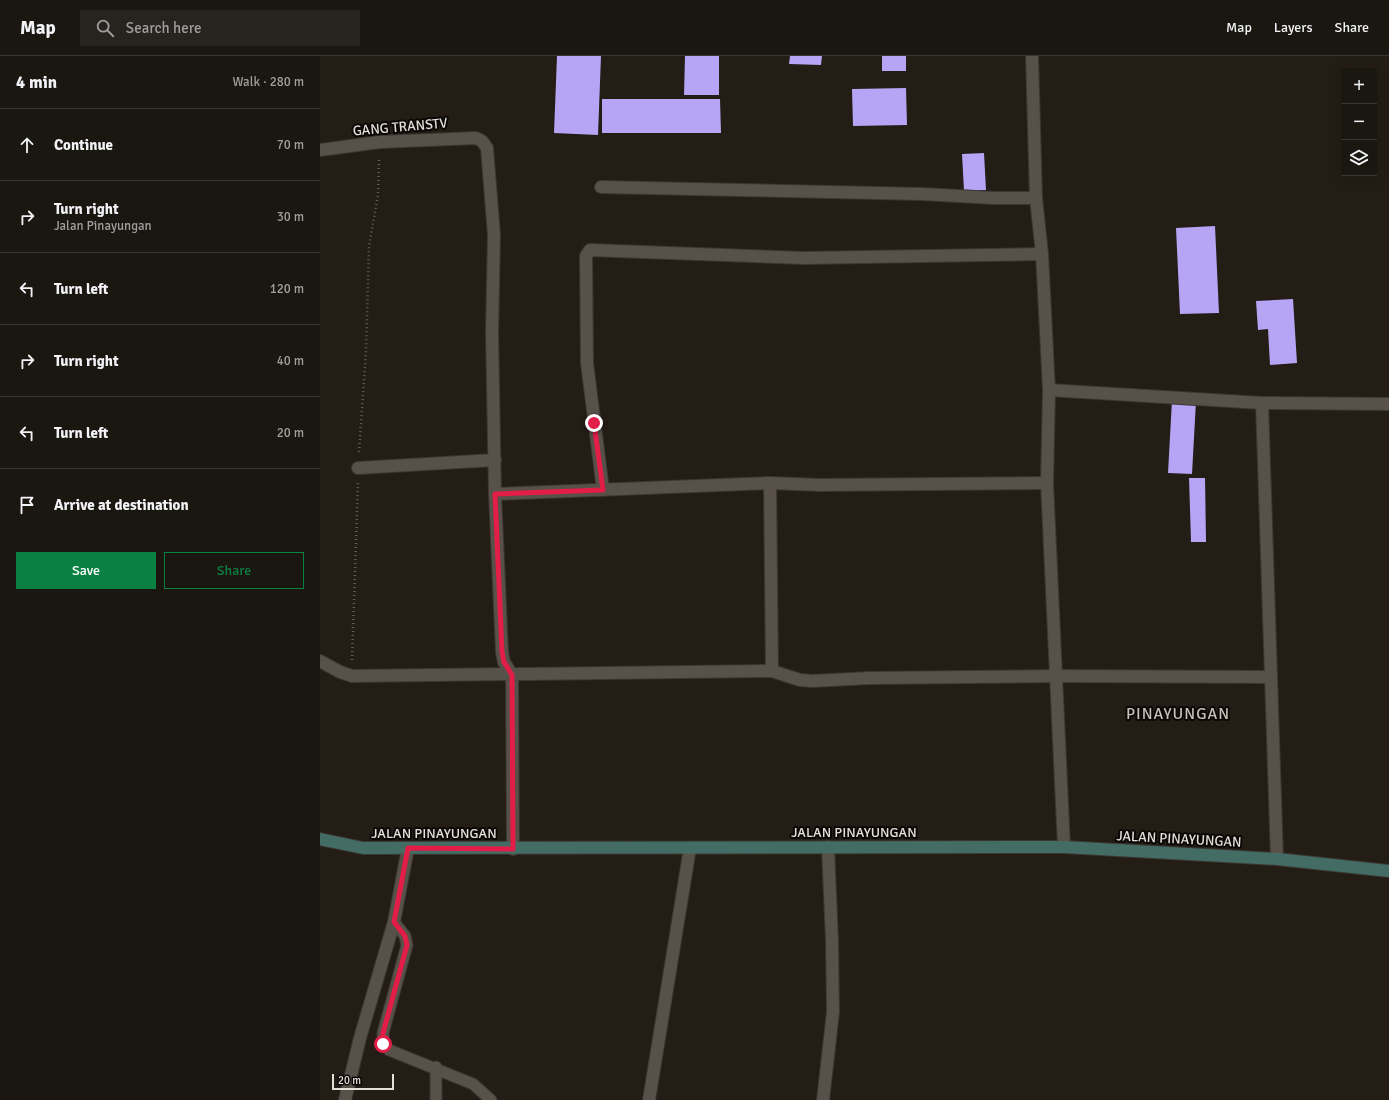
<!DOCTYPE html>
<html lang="en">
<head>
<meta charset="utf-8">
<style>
	body { margin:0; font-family:Signika,sans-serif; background:#27231e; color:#f1f3f6 }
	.controls { position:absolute; right:12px; top:12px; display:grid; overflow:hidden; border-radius:0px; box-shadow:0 4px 16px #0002 }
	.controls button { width:36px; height:36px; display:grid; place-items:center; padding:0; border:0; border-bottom:1px solid #383530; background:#1a1610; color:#f1f3f6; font:20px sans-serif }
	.scale { position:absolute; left:12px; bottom:10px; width:62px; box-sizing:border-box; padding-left:4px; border:2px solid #e3dfda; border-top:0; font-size:11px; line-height:14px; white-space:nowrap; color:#e3dfda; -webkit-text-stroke:3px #0a0705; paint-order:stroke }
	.stop { position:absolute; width:12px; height:12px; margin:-9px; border:3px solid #e11d48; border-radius:50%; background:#fff }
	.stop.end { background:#e11d48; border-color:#fff; box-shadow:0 1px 4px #0008 }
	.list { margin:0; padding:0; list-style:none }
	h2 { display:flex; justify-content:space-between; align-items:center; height:52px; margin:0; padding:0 16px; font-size:17px }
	h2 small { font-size:13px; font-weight:400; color:#9f9f9f }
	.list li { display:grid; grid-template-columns:26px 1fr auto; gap:12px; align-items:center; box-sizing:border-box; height:72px; padding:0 16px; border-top:1px solid #383530 }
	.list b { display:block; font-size:15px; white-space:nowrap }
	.list p { margin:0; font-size:13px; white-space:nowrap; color:#9f9f9f }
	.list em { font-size:13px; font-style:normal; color:#9f9f9f }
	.actions { display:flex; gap:8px; padding:12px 16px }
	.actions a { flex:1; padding:9px 0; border:1px solid #0b8043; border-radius:0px; text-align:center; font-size:14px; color:#0b8043 }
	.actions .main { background:#0b8043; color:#fff }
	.icon { flex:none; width:22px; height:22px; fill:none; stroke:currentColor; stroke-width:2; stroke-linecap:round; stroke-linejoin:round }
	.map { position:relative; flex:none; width:1069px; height:1044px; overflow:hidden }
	header { display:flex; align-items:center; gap:24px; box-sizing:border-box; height:56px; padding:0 20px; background:#1a1610; border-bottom:1px solid #383530 }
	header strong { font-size:19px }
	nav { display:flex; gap:22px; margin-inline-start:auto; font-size:14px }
	.search { width:280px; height:36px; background:#27231e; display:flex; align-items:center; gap:10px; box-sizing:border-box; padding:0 14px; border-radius:0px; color:#9f9f9f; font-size:15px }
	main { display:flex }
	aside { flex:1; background:#1a1610 }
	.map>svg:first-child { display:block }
	.building { fill:#b6a4f5 }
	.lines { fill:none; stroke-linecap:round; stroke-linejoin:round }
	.service-casing { stroke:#3b3732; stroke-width:13 }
	.minor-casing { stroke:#3b3732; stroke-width:14 }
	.secondary-casing { stroke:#3b3732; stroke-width:14 }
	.path { stroke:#625d56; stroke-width:2.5; stroke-dasharray:1 3; stroke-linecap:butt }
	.service { stroke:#585149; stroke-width:11 }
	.minor { stroke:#585149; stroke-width:12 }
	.secondary { stroke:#426c64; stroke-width:12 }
	.route { stroke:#e11d48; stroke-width:5 }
	.labels { text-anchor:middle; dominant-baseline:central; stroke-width:4; stroke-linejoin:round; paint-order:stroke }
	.street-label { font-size:14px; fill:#e3dfda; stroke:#0a0705 }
	.quarter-label { font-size:16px; letter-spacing:1px; fill:#c9c1b7; stroke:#0a0705 }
</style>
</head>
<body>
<header>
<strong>Map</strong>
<div class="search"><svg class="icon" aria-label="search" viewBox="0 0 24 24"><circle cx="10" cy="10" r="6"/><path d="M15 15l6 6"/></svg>Search here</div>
<nav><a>Map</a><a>Layers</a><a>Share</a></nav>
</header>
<main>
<aside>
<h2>4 min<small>Walk · 280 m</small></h2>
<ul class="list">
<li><svg class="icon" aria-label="ahead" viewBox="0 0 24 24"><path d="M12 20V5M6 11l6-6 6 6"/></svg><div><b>Continue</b></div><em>70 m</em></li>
<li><svg class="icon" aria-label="right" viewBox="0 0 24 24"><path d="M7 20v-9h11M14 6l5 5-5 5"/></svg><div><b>Turn right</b><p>Jalan Pinayungan</p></div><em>30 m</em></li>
<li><svg class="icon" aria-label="left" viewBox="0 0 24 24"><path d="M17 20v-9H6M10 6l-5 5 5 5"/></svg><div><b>Turn left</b></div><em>120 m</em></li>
<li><svg class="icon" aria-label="right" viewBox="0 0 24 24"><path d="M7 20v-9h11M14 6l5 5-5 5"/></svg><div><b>Turn right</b></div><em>40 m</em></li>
<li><svg class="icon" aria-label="left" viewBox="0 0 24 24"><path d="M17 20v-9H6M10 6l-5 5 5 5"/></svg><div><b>Turn left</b></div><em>20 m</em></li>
<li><svg class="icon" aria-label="arrive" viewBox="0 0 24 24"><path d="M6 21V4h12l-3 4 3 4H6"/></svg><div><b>Arrive at destination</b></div></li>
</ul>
<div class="actions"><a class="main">Save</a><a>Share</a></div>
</aside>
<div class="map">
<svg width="1069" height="1044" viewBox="0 0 1069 1044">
	<rect width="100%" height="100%" fill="#231d16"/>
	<!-- building -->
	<g class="building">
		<polygon points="237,0 281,0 278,79 234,77"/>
		<polygon points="365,0 399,0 399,39 364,39"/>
		<polygon points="470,0 502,0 501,9 469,8"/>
		<rect x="562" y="0" width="24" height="15"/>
		<polygon points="586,32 587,69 533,70 532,33"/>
		<polygon points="282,43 400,43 401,77 282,77"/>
		<polygon points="664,97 666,134 644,135 642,98"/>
		<polygon points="895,170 899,257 860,258 856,172"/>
		<polygon points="973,243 977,307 950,309 948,273 938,274 936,245"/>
		<polygon points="852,344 876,345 872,418 848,417"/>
		<polygon points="869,422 885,422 886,486 871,486"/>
	</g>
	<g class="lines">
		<!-- service casing -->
		<g class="service-casing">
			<g id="service">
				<polyline points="74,866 85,880 87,889 63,977 63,988 69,994 153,1028 171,1044"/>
				<polyline points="116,1011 116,1044"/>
			</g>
		</g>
		<!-- minor casing -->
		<g class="minor-casing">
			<g id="minor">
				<polyline points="712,0 716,142 722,198 729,334 727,427 744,791"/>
				<polyline points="0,94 60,86 156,82 162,85 167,92 174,179 172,277 175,438 182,596 184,606 192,619 193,793"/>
				<polyline points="281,131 602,138 674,142 716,142"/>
				<polyline points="729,334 942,347 1069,348"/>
				<polyline points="942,347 957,803"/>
				<polyline points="38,412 175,404"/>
				<polyline points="450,427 452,615"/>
				<polyline points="283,434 267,307 266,200 270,194 484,202 722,198"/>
				<polyline points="175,438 450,427 500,429 727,427"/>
				<polyline points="0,605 20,616 32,620 452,615 480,624 492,625 550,622 736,620 950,621"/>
				<polyline points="25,1044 40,982 74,866 88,792"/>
				<polyline points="329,1044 370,792"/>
				<polyline points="503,1044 513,956 512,885 508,791"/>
			</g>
		</g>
		<!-- secondary casing -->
		<g class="secondary-casing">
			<polyline id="secondary" points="0,783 43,792 744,791 957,803 1069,815"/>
		</g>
		<!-- path -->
		<g class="path">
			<polyline points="39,396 46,296 49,190 58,139 59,102"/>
			<polyline points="32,604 38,427"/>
		</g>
		<!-- service -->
		<use href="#service" class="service"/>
		<!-- minor -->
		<use href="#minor" class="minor"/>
		<!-- secondary -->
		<use href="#secondary" class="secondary"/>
	</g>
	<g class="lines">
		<!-- route -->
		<polyline class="route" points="63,988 63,977 87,889 85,880 74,866 88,792 193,793 192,619 184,606 182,596 175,438 283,434 274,367"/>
	</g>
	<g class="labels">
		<!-- street labels -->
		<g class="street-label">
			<text transform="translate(80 71) rotate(-5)">GANG TRANSTV</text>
			<text x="534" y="776">JALAN PINAYUNGAN</text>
			<text x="114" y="777">JALAN PINAYUNGAN</text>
			<text transform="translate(859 783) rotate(3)">JALAN PINAYUNGAN</text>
		</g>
		<!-- quarter labels -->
		<g class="quarter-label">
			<text x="858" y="658">PINAYUNGAN</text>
		</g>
	</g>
</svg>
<div class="controls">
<button>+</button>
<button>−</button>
<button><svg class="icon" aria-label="layers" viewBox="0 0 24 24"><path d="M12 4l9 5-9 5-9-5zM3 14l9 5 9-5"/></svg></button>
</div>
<div class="scale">20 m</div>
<div class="stop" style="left:63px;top:988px"></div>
<div class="stop end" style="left:274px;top:367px"></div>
</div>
</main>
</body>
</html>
